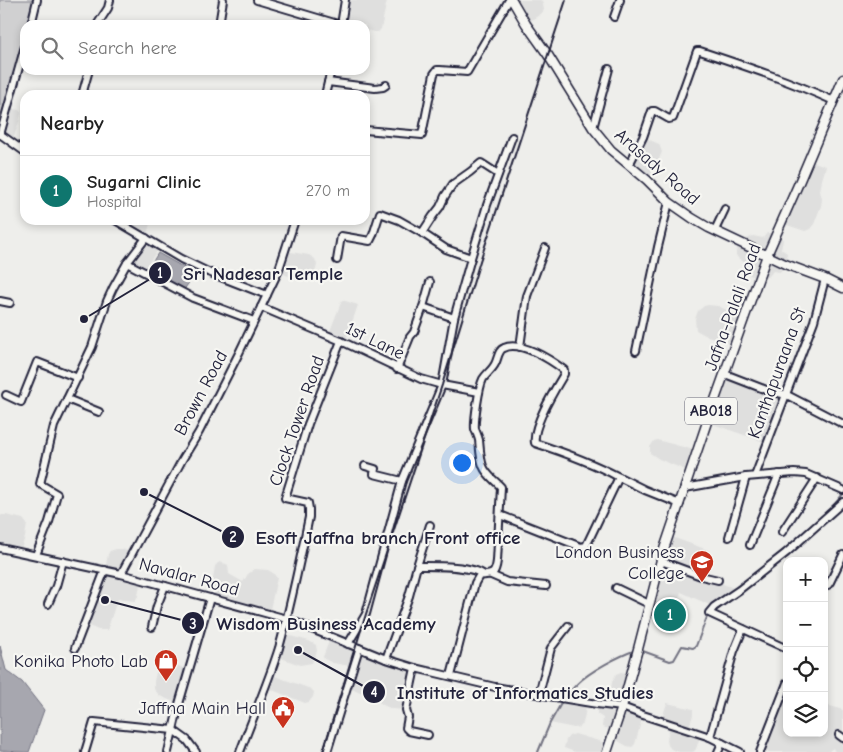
<!DOCTYPE html>
<html lang="en">
<head>
<meta charset="utf-8">
<style>
	body { margin:0; font-family:"Comic Neue",sans-serif; background:#f2f2f2; color:#222 }
	.controls { position:absolute; right:15px; bottom:15px; display:grid; overflow:hidden; border-radius:10px; box-shadow:0 2px 8px #0003 }
	.controls button { width:45px; height:45px; display:grid; place-items:center; padding:0; border:0; border-bottom:1px solid #e0e0e0; background:#fff; color:#222; font:25px sans-serif }
	.you { position:absolute; left:461px; top:462px; width:18px; height:18px; margin:-12px; border:4px solid #fff; border-radius:50%; background:#1a73e8; box-shadow:0 0 0 8px #1a73e833 }
	.badge { display:grid; place-items:center; width:32px; height:32px; border-radius:50%; background:#0f766e; color:#fff; font-size:16px; font-weight:700 }
	.pin { position:absolute; translate:-50% -50%; border:2px solid #fff; box-shadow:0 1px 5px #0006 }
	.list { margin:0; padding:0; list-style:none }
	h2 { display:flex; justify-content:space-between; align-items:center; height:65px; margin:0; padding:0 20px; font-size:21px }
	h2 small { font-size:16px; font-weight:400; color:#767676 }
	.list li { display:grid; grid-template-columns:32px 1fr auto; gap:15px; align-items:center; box-sizing:border-box; height:70px; padding:0 20px; border-top:1px solid #e0e0e0 }
	.list b { display:block; font-size:19px; white-space:nowrap }
	.list p { margin:0; font-size:16px; white-space:nowrap; color:#767676 }
	.list em { font-size:16px; font-style:normal; color:#767676 }
	.icon { flex:none; width:28px; height:28px; fill:none; stroke:currentColor; stroke-width:2; stroke-linecap:round; stroke-linejoin:round }
	.map { position:relative; flex:none; width:843px; height:752px; overflow:hidden }
	.search { position:absolute; background:#fff; box-shadow:0 2px 8px #0003; left:20px; top:20px; width:350px; height:55px; display:flex; align-items:center; gap:12px; box-sizing:border-box; padding:0 18px; border-radius:15px; color:#767676; font-size:19px }
	.panel { position:absolute; background:#fff; box-shadow:0 2px 8px #0003; left:20px; top:90px; width:350px; height:135px; border-radius:15px }
	.map>svg:first-child { display:block }
	.built { fill:#dfdfde }
	.green { fill:#d0d0d1; stroke:#797986 }
	.water { fill:#a7a7af; stroke:#727281 }
	.lines { fill:none; stroke-linecap:round; stroke-linejoin:round }
	.stream { stroke:#727281; stroke-width:2 }
	.minor-casing { stroke:#22223b; stroke-width:10 }
	.major-casing { stroke:#22223b; stroke-width:11 }
	.minor { stroke:#f6f6f2; stroke-width:6 }
	.major { stroke:#f6f6f2; stroke-width:8 }
	.rail { stroke:#22223b; stroke-width:2 }
	.labels { text-anchor:middle; dominant-baseline:central; stroke-width:4.5; stroke-linejoin:round; paint-order:stroke }
	.shield { fill:#f6f6f2; stroke:#626272; stroke-width:1 }
	.shield-label { font-size:16px; font-weight:bold; fill:#22223b }
	.street-label { font-size:18px; fill:#22223b; stroke:#f6f6f2 }
	.poi-label { font-size:18px; fill:#22223b; stroke:#f6f6f2; text-anchor:end }
	.leader { fill:none; stroke:#22223b; stroke-width:2 }
	.callout-dot { fill:#22223b; stroke:#f6f6f2; stroke-width:2 }
	.mark-label { font-size:15px; text-anchor:middle; font-weight:bold; fill:#fff }
	.callout-label { font-size:19px; text-anchor:middle; font-weight:bold; fill:#22223b; stroke:#f6f6f2; stroke-width:4.5; stroke-linejoin:round; paint-order:stroke }
</style>
</head>
<body>
<div class="map">
<svg width="843" height="752" viewBox="0 0 843 752">
	<rect width="100%" height="100%" fill="#eeeeeb"/>
	<filter id="ink" filterUnits="userSpaceOnUse"><feTurbulence type="fractalNoise" baseFrequency=".02" numOctaves="2"/><feDisplacementMap in="SourceGraphic" scale="10" xChannelSelector="R" yChannelSelector="G"/><feConvolveMatrix kernelMatrix="1 2 1 2 8 2 1 2 1" color-interpolation-filters="sRGB"/></filter>
	<g filter="url(#ink)">
		<!-- built -->
		<g class="built">
			<polygon points="345,0 387,0 381,29 378,32 375,32 365,30 365,25 341,25"/>
			<polygon points="512,0 541,0 543,4 544,10 542,13 526,24"/>
			<polygon points="8,108 19,110 21,113 19,122 12,142 0,135"/>
			<polygon points="643,137 659,144 662,152 657,164 647,180 629,165"/>
			<polygon points="808,160 826,166 822,180 820,191 822,199 821,206 814,224 810,229 805,231 781,223"/>
			<polygon points="125,220 151,220 146,238 160,247 143,271 127,263 145,238 124,226"/>
			<polygon points="767,233 771,233 780,236 783,240 781,249 787,253 787,259 783,268 780,272 773,271 770,275 767,277 758,278 752,276 750,275 748,265 738,258 736,255 736,252 740,242 753,236 763,238"/>
			<polygon points="285,251 309,255 315,259 317,265 314,276 307,280 300,280 278,272"/>
			<polygon points="342,300 358,305 345,343 328,336"/>
			<polygon points="708,305 718,306 744,318 734,345 705,335 696,330 695,319 698,311 704,306"/>
			<polygon points="725,374 787,395 767,443 707,422"/>
			<polygon points="657,440 698,451 690,472 659,459 650,453 650,447 654,441"/>
			<polygon points="2,515 6,515 23,519 27,524 25,537 20,552 0,548 0,516"/>
			<polygon points="669,536 708,550 709,551 709,555 702,576 739,590 714,607 681,592 677,608 670,609 649,604"/>
			<polygon points="116,549 122,549 133,553 122,574 141,579 138,596 135,601 134,601 118,599 116,603 108,628 107,630 98,630 85,624 105,570 108,554 110,551"/>
			<polygon points="220,562 226,564 228,565 229,574 243,582 248,574 255,569 268,570 273,573 277,578 269,614 210,598 215,566 218,563"/>
			<polygon points="283,634 309,641 316,645 317,651 312,663 300,665 276,656"/>
			<polygon points="331,636 415,668 406,710 392,709 383,705 374,698 344,685 350,666 333,663 324,659 323,657"/>
			<polygon points="165,665 178,666 189,670 179,704 160,696 154,689 154,681 156,673 160,666"/>
			<polygon points="621,672 631,674 622,707 643,715 635,744 632,747 627,746 611,737 614,730 602,727 603,718 597,714 597,704 609,705 612,682 616,674"/>
			<polygon points="269,674 311,689 314,692 313,697 309,702 305,703 265,687"/>
			<polygon points="785,692 787,692 787,733 824,733 824,704 843,710 843,752 835,752 833,748 828,752 764,752"/>
			<polygon points="564,698 586,702 585,714 583,723 580,727 574,728 550,723"/>
			<polygon points="667,703 693,709 693,715 688,730 701,734 696,749 693,752 679,752 671,749 668,745 667,740 669,729 671,725 661,721"/>
			<polygon points="575,734 609,744 607,752 575,752 564,748 566,740 569,736"/>
		</g>
		<!-- green -->
		<polygon class="green" points="0,0 37,0 31,25 25,25 25,46 0,134"/>
		<!-- water -->
		<g class="water">
			<polygon points="158,253 195,274 183,291 147,271"/>
			<polygon points="0,646 6,670 22,682 44,710 29,752 0,751"/>
		</g>
		<g class="lines">
			<!-- stream -->
			<g class="stream">
				<polyline points="829,511 843,494"/>
				<polyline points="713,613 741,592"/>
				<polyline points="640,650 670,661 674,660 682,646 693,648 696,646 707,617 709,616"/>
				<path d="M566 697C569 693 573 688 577 684 590 671 619 656 636 650"/>
				<polyline points="538,752 550,723 563,700"/>
			</g>
			<!-- minor casing -->
			<g class="minor-casing">
				<g id="minor">
					<polyline points="257,0 341,25"/>
					<polyline points="614,17 620,0"/>
					<polyline points="31,25 37,0"/>
					<polyline points="97,25 108,8 110,0"/>
					<polyline points="219,25 223,0"/>
					<polyline points="341,25 345,0"/>
					<polyline points="328,82 375,88 383,87 386,85"/>
					<polyline points="82,95 89,70"/>
					<polyline points="325,95 331,70"/>
					<polyline points="593,128 609,69"/>
					<polyline points="365,130 422,135 434,74 437,70 440,70 467,72 509,0"/>
					<polyline points="0,134 25,152"/>
					<polyline points="0,135 25,46"/>
					<path d="M629 165 643 137 652 111H655L669 119 673 118 697 51H700C745 66 790 81 834 101"/>
					<polyline points="115,220 181,259 208,272 267,295"/>
					<polyline points="715,230 725,209"/>
					<polyline points="471,258 446,249 422,233 433,216 440,207 445,196 453,184 470,172 481,163 498,174"/>
					<polyline points="337,260 341,236 370,241 373,235 380,213 399,220 422,233"/>
					<polyline points="127,263 193,298 254,321"/>
					<polyline points="0,301 10,303"/>
					<polyline points="261,307 341,341 421,379 442,385 479,392"/>
					<polyline points="423,307 454,318"/>
					<polyline points="520,347 527,296 545,248"/>
					<polyline points="636,351 658,247 669,202"/>
					<polyline points="397,369 410,337 414,332 423,307 430,282"/>
					<polyline points="725,374 769,391 787,395 843,424"/>
					<polyline points="6,395 21,402 37,362 78,378"/>
					<polyline points="67,399 99,412"/>
					<polyline points="365,466 375,469 374,474 402,481"/>
					<polyline points="755,476 814,321 825,279"/>
					<polyline points="685,488 746,477 794,473 806,474 843,490"/>
					<polyline points="500,515 581,547 586,546 619,477 645,490 680,504"/>
					<path d="M430 525 417 566C434 566 471 565 484 575"/>
					<polyline points="782,532 817,478"/>
					<polyline points="729,537 746,477"/>
					<polyline points="750,545 779,474"/>
					<polyline points="0,548 121,574 287,619 386,659 415,668 495,687 597,704 622,707 643,715 710,737 740,752"/>
					<polyline points="36,555 49,522 57,494 40,484 54,426 92,347 107,301 113,288 127,263 146,238"/>
					<polyline points="661,561 701,576 718,580"/>
					<polyline points="121,574 182,460 199,432 238,355 278,272 295,220"/>
					<polyline points="491,575 507,582 546,586"/>
					<polyline points="824,586 828,585 830,582 843,555"/>
					<polyline points="616,588 649,604"/>
					<polyline points="48,604 56,586 63,561"/>
					<polyline points="152,627 157,606 165,586"/>
					<polyline points="348,644 366,614 402,481 442,385 454,318 471,258 487,205 512,137"/>
					<polyline points="75,648 105,570"/>
					<polyline points="787,649 709,613 714,607 739,590 786,553 843,502"/>
					<polyline points="386,659 409,596 417,566"/>
					<polyline points="415,668 406,710 408,717 406,728 409,731 428,735"/>
					<path d="M451 676 475 583 479 576C492 574 495 576 497 561L501 487C495 480 487 476 483 466 480 458 480 449 479 440 478 436 476 432 475 429 474 420 479 387 483 379 486 374 492 370 495 364 498 359 498 350 504 348 520 340 551 360 564 370V374C555 389 532 426 535 443 566 453 591 462 619 477"/>
					<polyline points="539,694 551,648 568,626"/>
					<polyline points="839,735 843,738"/>
					<polyline points="710,737 734,651 743,629"/>
					<polyline points="85,752 94,722 173,730 187,740 196,752"/>
					<polyline points="168,752 179,704 210,598"/>
					<path d="M240 752C253 717 268 683 279 648 291 605 300 561 309 517V509L308 503 285 498 308 424 341 341"/>
					<polyline points="327,752 359,648"/>
					<polyline points="718,752 722,743"/>
					<polyline points="760,752 787,683"/>
				</g>
			</g>
			<!-- major casing -->
			<g class="major-casing">
				<g id="major">
					<polyline points="512,0 526,24 548,55 593,128 611,150 647,180 669,202 692,218 709,228 785,264 825,279 843,288"/>
					<polyline points="607,752 622,707 638,649 663,552 707,422 767,255 798,185 843,79"/>
				</g>
			</g>
			<!-- minor -->
			<use href="#minor" class="minor"/>
			<!-- major -->
			<use href="#major" class="major"/>
			<!-- rail -->
			<polyline class="rail" points="323,752 366,614 442,385 480,261 566,0"/>
		</g>
	</g>
	<!-- icons -->
	<defs>
		<g id="university-pin" transform="scale(1.25)"><path d="M0 17L-7.5 6A9.5 9.5 0 1 1 7.5 6Z" fill="#c8321e" stroke="#f6f6f2"/><path d="M0-5L7-2L0 1L-7-2ZM-4 1L0 2.5L4 1V4Q0 6-4 4Z" fill="#fff"/></g>
		<g id="shop-pin" transform="scale(1.25)"><path d="M0 17L-7.5 6A9.5 9.5 0 1 1 7.5 6Z" fill="#c8321e" stroke="#f6f6f2"/><path d="M-5-2.5h2.3a2.7 3.5 0 0 1 5.4 0H5L5.5 6h-11ZM-1.5-2.5h3a1.5 2.3 0 0 0-3 0Z" fill="#fff"/></g>
		<g id="civic-pin" transform="scale(1.25)"><path d="M0 17L-7.5 6A9.5 9.5 0 1 1 7.5 6Z" fill="#c8321e" stroke="#f6f6f2"/><path d="M-.6-6.5H3V-4.5H.6V-3L4-1V1h2V6H-6V1h2V-1L-.6-3ZM-1.2 2.5V6h2.4V2.5Z" fill="#fff"/></g>
	</defs>
	<g fill-rule="evenodd">
		<use href="#university-pin" x="702" y="562"/>
		<use href="#shop-pin" x="166" y="661"/>
		<use href="#civic-pin" x="283" y="708"/>
	</g>
	<g class="labels">
		<!-- shield labels -->
		<rect class="shield" x="685" y="397.5" width="52" height="27" rx="4"/>
		<g class="shield-label">
			<text x="711" y="411">AB018</text>
		</g>
		<!-- street labels -->
		<g class="street-label">
			<text transform="translate(657 167) rotate(41)">Arasady Road</text>
			<text transform="translate(733 307) rotate(-70)">Jafna-Palali Road</text>
			<text transform="translate(375 341) rotate(26)">1st Lane</text>
			<text transform="translate(777 373) rotate(-70)">Kanthapuraana St</text>
			<text transform="translate(201 393) rotate(-62)">Brown Road</text>
			<text transform="translate(297 421) rotate(-71)">Clock Tower Road</text>
			<text transform="translate(189 577) rotate(15)">Navalar Road</text>
		</g>
		<!-- poi labels -->
		<g class="poi-label">
			<text x="684" y="552">London Business<tspan x="684" dy="21">College</tspan></text>
			<text x="148" y="661">Konika Photo Lab</text>
			<text x="266" y="708">Jaffna Main Hall</text>
		</g>
	</g>
	<!-- callouts -->
	<path class="leader" d="M84 319L160 273M144 492L233 537M105 600L193 623M298 650L374 692"/>
	<g class="callout-dot">
		<circle cx="84" cy="319" r="5"/>
		<circle cx="144" cy="492" r="5"/>
		<circle cx="105" cy="600" r="5"/>
		<circle cx="298" cy="650" r="5"/>
		<circle cx="160" cy="273" r="12"/>
		<circle cx="233" cy="537" r="12"/>
		<circle cx="193" cy="623" r="12"/>
		<circle cx="374" cy="692" r="12"/>
	</g>
	<g class="mark-label">
		<text x="160" y="278">1</text>
		<text x="233" y="542">2</text>
		<text x="193" y="629">3</text>
		<text x="374" y="697">4</text>
	</g>
	<g class="callout-label">
		<text x="263" y="280">Sri Nadesar Temple</text>
		<text x="388" y="544">Esoft Jaffna branch Front office</text>
		<text x="326" y="630">Wisdom Business Academy</text>
		<text x="525" y="699">Institute of Informatics Studies</text>
	</g>
</svg>
<div class="controls">
<button>+</button>
<button>−</button>
<button><svg class="icon" aria-label="locate" viewBox="0 0 24 24"><circle cx="12" cy="12" r="6"/><path d="M12 2v4M12 18v4M2 12h4M18 12h4"/></svg></button>
<button><svg class="icon" aria-label="layers" viewBox="0 0 24 24"><path d="M12 4l9 5-9 5-9-5zM3 14l9 5 9-5"/></svg></button>
</div>
<div class="you"></div>
<div class="pin badge" style="left:670px;top:615px">1</div>
<div class="search"><svg class="icon" aria-label="search" viewBox="0 0 24 24"><circle cx="10" cy="10" r="6"/><path d="M15 15l6 6"/></svg>Search here</div>
<section class="panel">
<h2>Nearby<small></small></h2>
<ul class="list">
<li><span class="badge">1</span><div><b>Sugarni Clinic</b><p>Hospital</p></div><em>270 m</em></li>
</ul>
</section>
</div>
</body>
</html>
